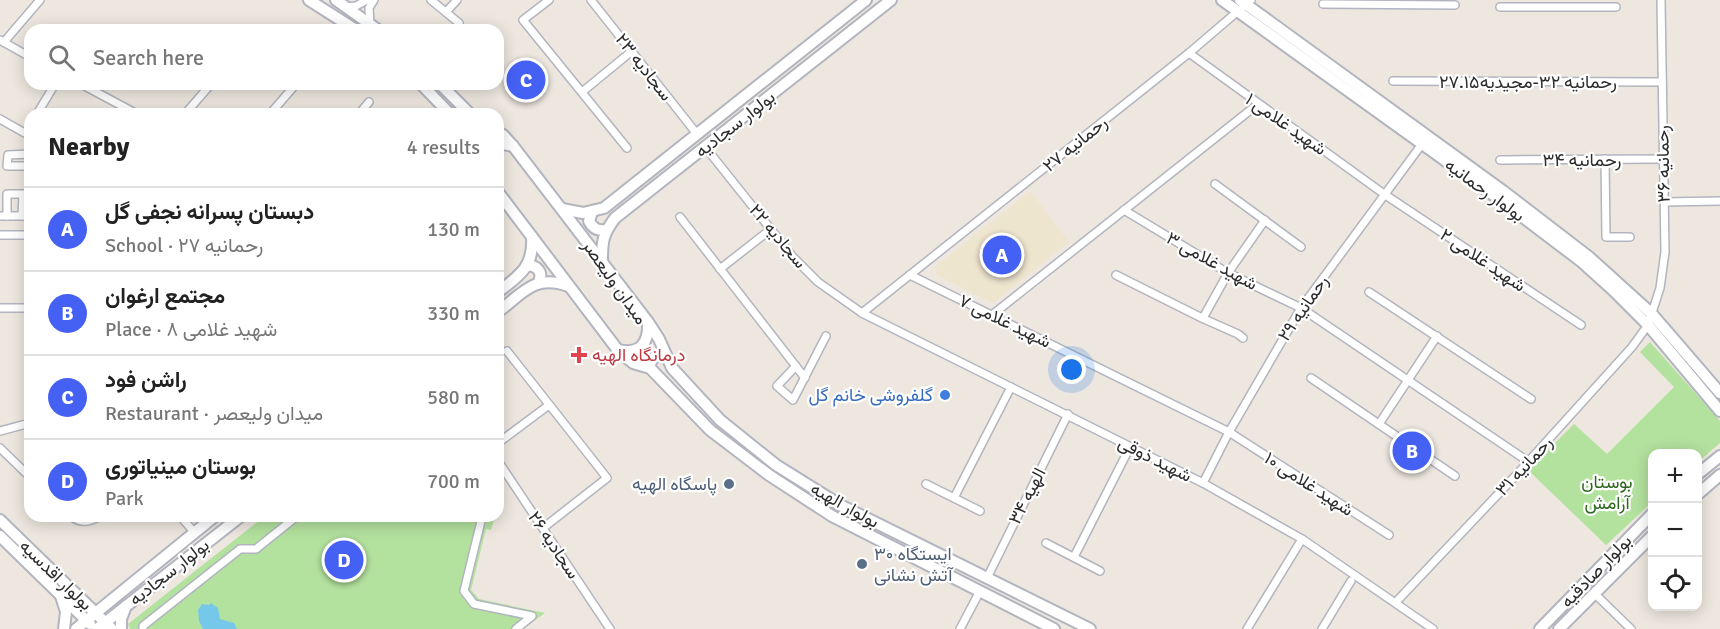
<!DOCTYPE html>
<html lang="en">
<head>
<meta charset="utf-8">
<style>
	body { margin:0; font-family:Signika,Vazirmatn,sans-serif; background:#f6f6f6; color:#222 }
	.controls { position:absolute; right:18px; bottom:18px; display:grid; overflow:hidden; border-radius:12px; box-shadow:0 3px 15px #0003 }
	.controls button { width:54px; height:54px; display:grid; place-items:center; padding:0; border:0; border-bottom:2px solid #e0e0e0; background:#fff; color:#222; font:30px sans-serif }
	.you { position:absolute; left:1072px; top:370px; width:21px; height:21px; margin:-15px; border:4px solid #fff; border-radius:50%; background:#1a73e8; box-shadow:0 0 0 9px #1a73e833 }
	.badge { display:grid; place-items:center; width:39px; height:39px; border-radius:50%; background:#4561f4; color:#fff; font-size:20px; font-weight:700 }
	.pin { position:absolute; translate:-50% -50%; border:3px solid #fff; box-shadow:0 2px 6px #0006 }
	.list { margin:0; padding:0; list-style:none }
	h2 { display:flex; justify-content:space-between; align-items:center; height:78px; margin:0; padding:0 24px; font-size:26px }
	h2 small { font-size:20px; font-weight:400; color:#767676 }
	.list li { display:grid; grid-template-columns:39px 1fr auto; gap:18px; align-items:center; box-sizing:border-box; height:84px; padding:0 24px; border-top:2px solid #e0e0e0 }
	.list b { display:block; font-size:22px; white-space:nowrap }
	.list p { margin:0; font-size:20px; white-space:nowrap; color:#767676 }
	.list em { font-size:20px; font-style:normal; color:#767676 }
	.icon { flex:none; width:33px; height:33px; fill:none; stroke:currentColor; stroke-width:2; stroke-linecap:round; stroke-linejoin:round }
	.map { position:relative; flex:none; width:1720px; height:629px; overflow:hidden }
	.search { position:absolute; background:#fff; box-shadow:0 3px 15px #0003; left:24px; top:24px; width:480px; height:66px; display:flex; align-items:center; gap:15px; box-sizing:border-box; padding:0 21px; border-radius:18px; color:#767676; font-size:22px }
	.panel { position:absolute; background:#fff; box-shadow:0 3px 15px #0003; left:24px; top:108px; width:480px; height:414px; border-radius:18px }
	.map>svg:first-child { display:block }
	.education { fill:#eee5cf }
	.green { fill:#b3e19e }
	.water { fill:#76c8eb }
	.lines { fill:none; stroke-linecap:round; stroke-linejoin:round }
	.street-casing { stroke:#b2b5bf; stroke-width:10 }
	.secondary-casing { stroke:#b2b5bf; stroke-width:14 }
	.street { stroke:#fff; stroke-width:7 }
	.secondary { stroke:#fff; stroke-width:10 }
	.health-dot { fill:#e0444e; stroke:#fff; stroke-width:2 }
	.shop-dot { fill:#3f7fe0; stroke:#fff; stroke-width:2 }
	.service-dot { fill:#5c6f8a; stroke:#fff; stroke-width:2 }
	.labels { text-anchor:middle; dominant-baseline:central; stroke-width:4.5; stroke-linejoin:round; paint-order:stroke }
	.street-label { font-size:18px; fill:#2c2c2c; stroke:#fff }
	.health-label { font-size:18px; fill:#be3a42; stroke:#fff; text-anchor:start }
	.shop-label { font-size:18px; fill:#366cbe; stroke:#fff; text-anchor:end }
	.park-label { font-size:18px; fill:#2b681d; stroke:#fff }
	.service-label { font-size:18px; fill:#4e5e75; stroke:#fff; text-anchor:end }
</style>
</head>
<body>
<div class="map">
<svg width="1720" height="629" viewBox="0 0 1720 629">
	<rect width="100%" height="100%" fill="#ede7df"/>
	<!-- education -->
	<polygon class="education" points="1030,191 1069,242 994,302 990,302 937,275 935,267"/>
	<!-- green -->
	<g class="green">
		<polygon points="1650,342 1720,421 1720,443 1698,462 1698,454 1652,454 1652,502 1606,545 1528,470 1574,424 1607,454 1674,387 1640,352"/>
		<polygon points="265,516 495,516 491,530 486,529 471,590 479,599 545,613 523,629 130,629 128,624"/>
	</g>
	<!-- water -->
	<polygon class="water" points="211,603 218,608 220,619 234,623 237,629 203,629 199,621 198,610 202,604 209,605"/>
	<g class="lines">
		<!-- street casing -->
		<g class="street-casing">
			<g id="street">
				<polyline points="431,0 459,23"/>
				<polyline points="549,0 523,20 627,148"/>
				<polyline points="591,0 697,134"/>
				<polyline points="1323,4 1455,5"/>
				<polyline points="347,7 356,6 367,0"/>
				<polyline points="1500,7 1616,7"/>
				<polyline points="446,12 457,0"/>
				<polyline points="370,24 369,8 374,0"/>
				<polyline points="0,40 30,57"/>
				<polyline points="4,42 40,0"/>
				<polyline points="1189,53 1384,194 1581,325"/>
				<polyline points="1393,81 1662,82"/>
				<polyline points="81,84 137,114"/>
				<polyline points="582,92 632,51"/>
				<polyline points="37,114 55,84"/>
				<polyline points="185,114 211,84"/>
				<polyline points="270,114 296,84"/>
				<polyline points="359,114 369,102"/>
				<polyline points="0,119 30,136"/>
				<polyline points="706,148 793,257 818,282 862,313 1203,483 1302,539 1433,629"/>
				<polyline points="30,154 8,155 7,166 30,166"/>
				<polyline points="1605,159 1606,237 1630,237"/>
				<polyline points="1500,160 1663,159"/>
				<polyline points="1215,184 1301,247"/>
				<polyline points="1664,202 1720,201"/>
				<polyline points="1124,210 1228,273 1301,308 1529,462"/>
				<polyline points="0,216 30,216"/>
				<polyline points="7,216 7,194 23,194 22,216"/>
				<polyline points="680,217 805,378"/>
				<polyline points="0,235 30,235"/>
				<polyline points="720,269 771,229"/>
				<polyline points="910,275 1229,432 1389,535"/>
				<polyline points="1116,275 1204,319 1238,334 1243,338"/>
				<polyline points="1369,292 1531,399"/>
				<polyline points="0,308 30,308"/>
				<polyline points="862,313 1189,53 1251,0"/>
				<polyline points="992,315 1258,104"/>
				<polyline points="1203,318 1228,273 1265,220"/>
				<polyline points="507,351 607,478 543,528"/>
				<polyline points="796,366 777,386 793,400 826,336"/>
				<polyline points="1311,378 1455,476"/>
				<polyline points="1379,424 1437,336"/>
				<polyline points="0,431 30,423"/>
				<polyline points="498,443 549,405"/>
				<polyline points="0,448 30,477"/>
				<polyline points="498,461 610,629"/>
				<polyline points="1203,483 1229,432 1301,308 1422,144"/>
				<polyline points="926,484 980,511"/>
				<polyline points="954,498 1011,387"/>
				<path d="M71 516C80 524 90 522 100 516"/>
				<polyline points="180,516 195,533"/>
				<polyline points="482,517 464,591 474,604 532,616 516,629"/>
				<polyline points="1046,543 1100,571"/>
				<polyline points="1074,557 1130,447"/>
				<polyline points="987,578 1068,414"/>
				<polyline points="1594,593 1631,629"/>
				<polyline points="1396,602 1520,471 1632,347 1648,325 1660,288 1665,252 1661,0"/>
				<polyline points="143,629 143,626 240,549 256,549 297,516"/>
				<polyline points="960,629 980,591"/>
				<polyline points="1247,629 1302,539"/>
				<polyline points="1322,629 1351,581"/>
			</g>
		</g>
		<!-- secondary casing -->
		<g class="secondary-casing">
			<g id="secondary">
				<polyline points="309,0 356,30"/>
				<polyline points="336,0 378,30"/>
				<polyline points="1222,0 1503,202 1582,262 1613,290 1648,325 1720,411"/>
				<polyline points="1240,0 1503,191 1589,257 1652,314 1720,393"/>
				<polyline points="421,84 450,114"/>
				<polyline points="440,84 470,114"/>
				<polyline points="498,132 503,135 513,146 648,322 659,339 672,368 720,420 776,465 840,505 1090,629"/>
				<polyline points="498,145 503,144 513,146"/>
				<polyline points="498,192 617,349 633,363 650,368 710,430 769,475 832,516 1054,629"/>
				<polyline points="562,209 583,213 604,208 866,0"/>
				<path d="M592 212 589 221C593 229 598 231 606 230"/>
				<path d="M602 260C602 241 603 234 615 218L891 0"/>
				<path d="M527 265C538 266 543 272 539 282"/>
				<path d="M498 292C519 276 534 267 532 237"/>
				<path d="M498 312C523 293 534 274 568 286"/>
				<path d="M618 350C640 355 649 343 648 323"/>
				<path d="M650 368C650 358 655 354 665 357"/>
				<polyline points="1698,474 1720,456"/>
				<polyline points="1698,494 1720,475"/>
				<polyline points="0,520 112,629"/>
				<polyline points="0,536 90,624"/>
				<polyline points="61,596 66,612 64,629"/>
				<polyline points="76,629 215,516"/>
				<polyline points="97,629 241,516"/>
				<polyline points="121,629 121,619 126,606"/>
				<polyline points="1540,629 1652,514"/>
				<polyline points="1559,629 1652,536"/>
			</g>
		</g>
		<!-- street -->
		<use href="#street" class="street"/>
		<!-- secondary -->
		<use href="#secondary" class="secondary"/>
	</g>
	<!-- markers -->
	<path class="health-dot" d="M576 346h6v6h6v6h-6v6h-6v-6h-6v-6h6z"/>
	<circle class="shop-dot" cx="945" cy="395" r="6"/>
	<g class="service-dot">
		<circle cx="729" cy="484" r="6"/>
		<circle cx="862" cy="564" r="6"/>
	</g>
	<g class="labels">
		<!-- street labels -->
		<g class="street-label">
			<text transform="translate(644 67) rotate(52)">سجادیه ۲۳</text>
			<text x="1528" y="82">رحمانیه ۳۲-مجیدیه۲۷.۱۵</text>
			<text transform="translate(735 124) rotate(-38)">بولوار سجادیه</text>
			<text transform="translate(1286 124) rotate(35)">شهید غلامی ۱</text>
			<text transform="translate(1075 144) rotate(-39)">رحمانیه ۲۷</text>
			<text x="1582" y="160">رحمانیه ۳۴</text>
			<text transform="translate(1663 164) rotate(-91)">رحمانیه ۳۶</text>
			<text transform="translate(1485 190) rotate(36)">بولوار رحمانیه</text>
			<text transform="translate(778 236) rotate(50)">سجادیه ۲۲</text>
			<text transform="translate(1483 260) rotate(34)">شهید غلامی ۲</text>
			<text transform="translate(1212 261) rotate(29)">شهید غلامی ۳</text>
			<text transform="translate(615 282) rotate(55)">میدان ولیعصر</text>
			<text transform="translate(1303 308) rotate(-56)">رحمانیه ۲۹</text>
			<text transform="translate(1005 321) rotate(26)">شهید غلامی ۷</text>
			<text transform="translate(1155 459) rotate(27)">شهید ذوقی</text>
			<text transform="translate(1524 466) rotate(-47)">رحمانیه ۳۱</text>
			<text transform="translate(1309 484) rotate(33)">شهید غلامی ۱۰</text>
			<text transform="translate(1027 496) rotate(-63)">الهیه ۳۴</text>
			<text transform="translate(845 505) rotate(29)">بولوار الهیه</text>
			<text transform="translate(554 545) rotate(56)">سجادیه ۲۶</text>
			<text transform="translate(1596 571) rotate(-46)">بولوار صادقیه</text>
			<text transform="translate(169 572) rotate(-38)">بولوار سجادیه</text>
			<text transform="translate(56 575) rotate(44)">بولوار اقدسیه</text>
		</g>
		<!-- health labels -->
		<g class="health-label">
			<text x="592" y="355">درمانگاه الهیه</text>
		</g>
		<!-- shop labels -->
		<g class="shop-label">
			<text x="933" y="395">گلفروشی خانم گل</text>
		</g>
		<!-- park labels -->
		<g class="park-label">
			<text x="1607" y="482">بوستان<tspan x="1607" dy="21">آرامش</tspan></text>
		</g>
		<!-- service labels -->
		<g class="service-label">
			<text x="717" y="484">پاسگاه الهیه</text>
			<text x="874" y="554" text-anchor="start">ایستگاه ۳۰<tspan x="874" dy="21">آتش نشانی</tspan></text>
		</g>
	</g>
</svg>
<div class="controls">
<button>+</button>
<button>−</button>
<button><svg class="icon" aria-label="locate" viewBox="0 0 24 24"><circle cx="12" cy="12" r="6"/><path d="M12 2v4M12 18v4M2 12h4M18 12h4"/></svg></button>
</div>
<div class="you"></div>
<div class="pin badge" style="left:1002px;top:255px">A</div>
<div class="pin badge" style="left:1412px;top:451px">B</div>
<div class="pin badge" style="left:526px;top:80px">C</div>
<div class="pin badge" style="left:344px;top:560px">D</div>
<div class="search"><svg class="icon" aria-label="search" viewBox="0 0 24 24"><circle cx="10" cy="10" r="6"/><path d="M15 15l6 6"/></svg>Search here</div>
<section class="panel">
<h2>Nearby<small>4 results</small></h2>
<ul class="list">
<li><span class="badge">A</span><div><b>دبستان پسرانه نجفی گل</b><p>School · رحمانیه ۲۷</p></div><em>130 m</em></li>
<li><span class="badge">B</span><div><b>مجتمع ارغوان</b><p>Place · شهید غلامی ۸</p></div><em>330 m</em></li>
<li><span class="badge">C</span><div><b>راشن فود</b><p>Restaurant · میدان ولیعصر</p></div><em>580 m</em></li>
<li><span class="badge">D</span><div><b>بوستان مینیاتوری</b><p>Park</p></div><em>700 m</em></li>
</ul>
</section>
</div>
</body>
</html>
